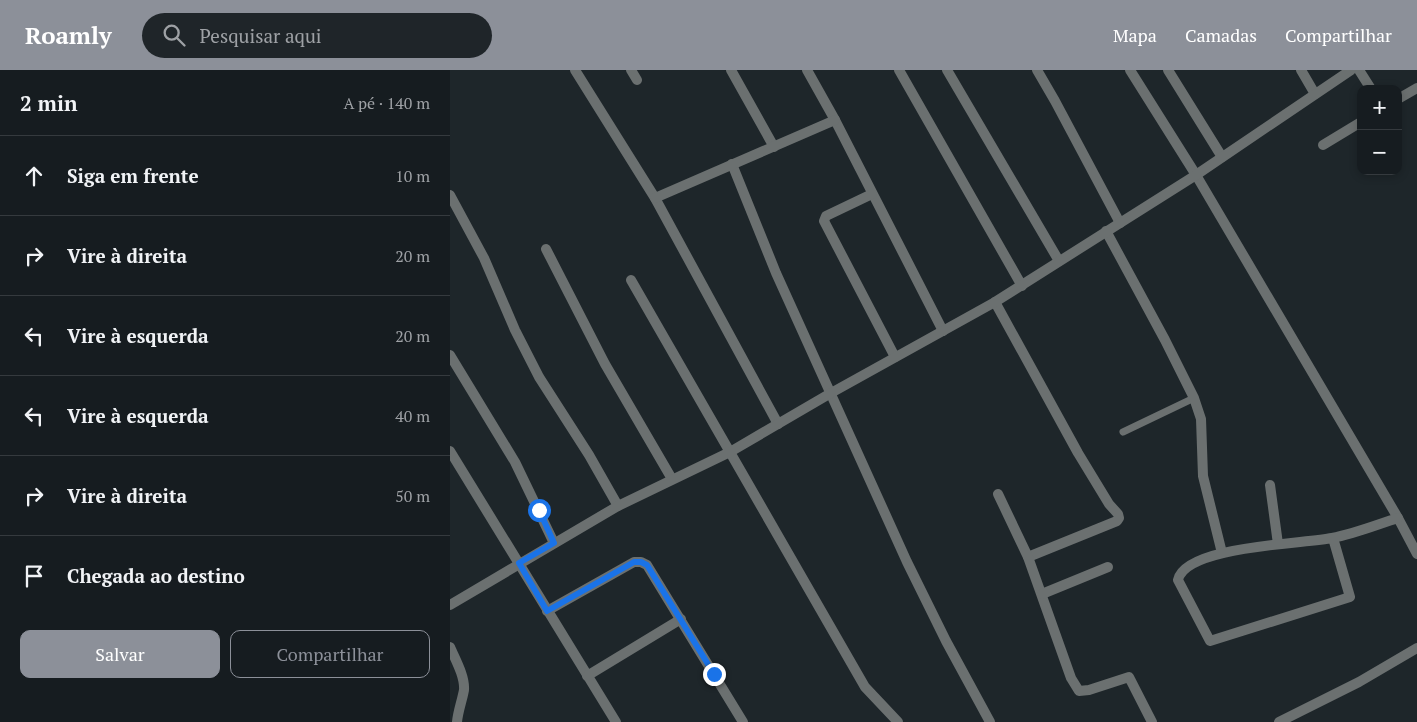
<!DOCTYPE html>
<html lang="pt">
<head>
<meta charset="utf-8">
<style>
	body { margin:0; font-family:"PT Serif",serif; background:#1f2529; color:#f1f3f6 }
	.controls { position:absolute; right:15px; top:15px; display:grid; overflow:hidden; border-radius:10px; box-shadow:0 2px 8px #0003 }
	.controls button { width:45px; height:45px; display:grid; place-items:center; padding:0; border:0; border-bottom:1px solid #353a3e; background:#161c20; color:#f1f3f6; font:25px sans-serif }
	.stop { position:absolute; width:15px; height:15px; margin:-11px; border:4px solid #1a73e8; border-radius:50%; background:#fff }
	.stop.end { background:#1a73e8; border-color:#fff; box-shadow:0 1px 5px #0008 }
	.list { margin:0; padding:0; list-style:none }
	h2 { display:flex; justify-content:space-between; align-items:center; height:65px; margin:0; padding:0 20px; font-size:21px }
	h2 small { font-size:16px; font-weight:400; color:#9ea1a5 }
	.list li { display:grid; grid-template-columns:32px 1fr auto; gap:15px; align-items:center; box-sizing:border-box; height:80px; padding:0 20px; border-top:1px solid #353a3e }
	.list b { display:block; font-size:19px; white-space:nowrap }
	.list em { font-size:16px; font-style:normal; color:#9ea1a5 }
	.actions { display:flex; gap:10px; padding:15px 20px }
	.actions a { flex:1; padding:11px 0; border:1px solid #8c9099; border-radius:10px; text-align:center; font-size:18px; color:#8c9099 }
	.actions .main { background:#8c9099; color:#fff }
	.icon { flex:none; width:28px; height:28px; fill:none; stroke:currentColor; stroke-width:2; stroke-linecap:round; stroke-linejoin:round }
	.map { position:relative; flex:none; width:967px; height:652px; overflow:hidden }
	header { display:flex; align-items:center; gap:30px; box-sizing:border-box; height:70px; padding:0 25px; background:#8c9099; color:#fff }
	header strong { font-size:24px }
	nav { display:flex; gap:28px; margin-inline-start:auto; font-size:18px }
	.search { width:350px; height:45px; background:#1f2529; display:flex; align-items:center; gap:12px; box-sizing:border-box; padding:0 18px; border-radius:28px; color:#9ea1a5; font-size:19px }
	main { display:flex }
	aside { flex:1; background:#161c20 }
	.map>svg:first-child { display:block }
	.lines { fill:none; stroke-linecap:round; stroke-linejoin:round }
	.service { stroke:#6b7070; stroke-width:7 }
	.minor { stroke:#6b7070; stroke-width:10 }
	.tertiary { stroke:#6b7070; stroke-width:10 }
	.route { stroke:#1a73e8; stroke-width:6 }
</style>
</head>
<body>
<header>
<strong>Roamly</strong>
<div class="search"><svg class="icon" aria-label="search" viewBox="0 0 24 24"><circle cx="10" cy="10" r="6"/><path d="M15 15l6 6"/></svg>Pesquisar aqui</div>
<nav><a>Mapa</a><a>Camadas</a><a>Compartilhar</a></nav>
</header>
<main>
<aside>
<h2>2 min<small>A pé · 140 m</small></h2>
<ul class="list">
<li><svg class="icon" aria-label="ahead" viewBox="0 0 24 24"><path d="M12 20V5M6 11l6-6 6 6"/></svg><div><b>Siga em frente</b></div><em>10 m</em></li>
<li><svg class="icon" aria-label="right" viewBox="0 0 24 24"><path d="M7 20v-9h11M14 6l5 5-5 5"/></svg><div><b>Vire à direita</b></div><em>20 m</em></li>
<li><svg class="icon" aria-label="left" viewBox="0 0 24 24"><path d="M17 20v-9H6M10 6l-5 5 5 5"/></svg><div><b>Vire à esquerda</b></div><em>20 m</em></li>
<li><svg class="icon" aria-label="left" viewBox="0 0 24 24"><path d="M17 20v-9H6M10 6l-5 5 5 5"/></svg><div><b>Vire à esquerda</b></div><em>40 m</em></li>
<li><svg class="icon" aria-label="right" viewBox="0 0 24 24"><path d="M7 20v-9h11M14 6l5 5-5 5"/></svg><div><b>Vire à direita</b></div><em>50 m</em></li>
<li><svg class="icon" aria-label="arrive" viewBox="0 0 24 24"><path d="M6 21V4h12l-3 4 3 4H6"/></svg><div><b>Chegada ao destino</b></div></li>
</ul>
<div class="actions"><a class="main">Salvar</a><a>Compartilhar</a></div>
</aside>
<div class="map">
<svg width="967" height="652" viewBox="0 0 967 652">
	<rect width="100%" height="100%" fill="#1e262a"/>
	<g class="lines">
		<!-- service -->
		<polyline class="service" points="673,362 744,328"/>
		<!-- minor -->
		<g class="minor">
			<polyline points="125,0 205,128 328,354"/>
			<polyline points="181,0 187,10"/>
			<polyline points="281,0 324,77"/>
			<polyline points="357,0 385,50 493,261"/>
			<polyline points="449,0 572,216"/>
			<polyline points="497,0 609,191"/>
			<polyline points="587,0 605,31 670,153"/>
			<polyline points="680,0 746,105 948,448 967,484"/>
			<polyline points="718,0 772,87"/>
			<polyline points="851,0 865,24"/>
			<polyline points="909,0 921,19"/>
			<polyline points="948,29 967,18"/>
			<polyline points="873,75 911,52"/>
			<polyline points="282,94 326,203 457,492 496,571 540,652"/>
			<polyline points="422,124 376,146 374,151 445,287"/>
			<polyline points="0,125 34,188 65,260 89,307 139,385 168,436"/>
			<polyline points="205,128 385,50"/>
			<polyline points="656,161 715,270 744,328 751,349 753,406 772,483"/>
			<polyline points="96,179 155,294 222,409"/>
			<polyline points="181,210 415,617 448,652"/>
			<polyline points="545,232 628,383 659,434 668,444 669,448 667,451 578,487"/>
			<polyline points="0,285 65,392 104,473"/>
			<polyline points="0,381 166,652"/>
			<polyline points="820,415 828,474"/>
			<polyline points="548,424 578,487 621,608 629,621 639,620 679,607 702,652"/>
			<path d="M883 468 900 527 760 571 728 510C735 476 852 474 882 468 904 464 926 455 948 448"/>
			<polyline points="592,524 658,497"/>
			<polyline points="97,541 184,492 191,492 197,495 293,652"/>
			<path d="M0 577C5 589 15 606 14 620 12 631 8 641 7 652"/>
			<polyline points="137,606 231,549"/>
			<polyline points="829,652 909,612 967,578"/>
		</g>
		<!-- tertiary -->
		<polyline class="tertiary" points="0,535 168,436 280,382 381,323 545,232 746,105 901,0"/>
	</g>
	<g class="lines">
		<!-- route -->
		<polyline class="route" points="89,440 104,473 69,493 97,541 184,492 191,492 197,495 264,604"/>
	</g>
</svg>
<div class="controls">
<button>+</button>
<button>−</button>
</div>
<div class="stop" style="left:89px;top:440px"></div>
<div class="stop end" style="left:264px;top:604px"></div>
</div>
</main>
</body>
</html>
